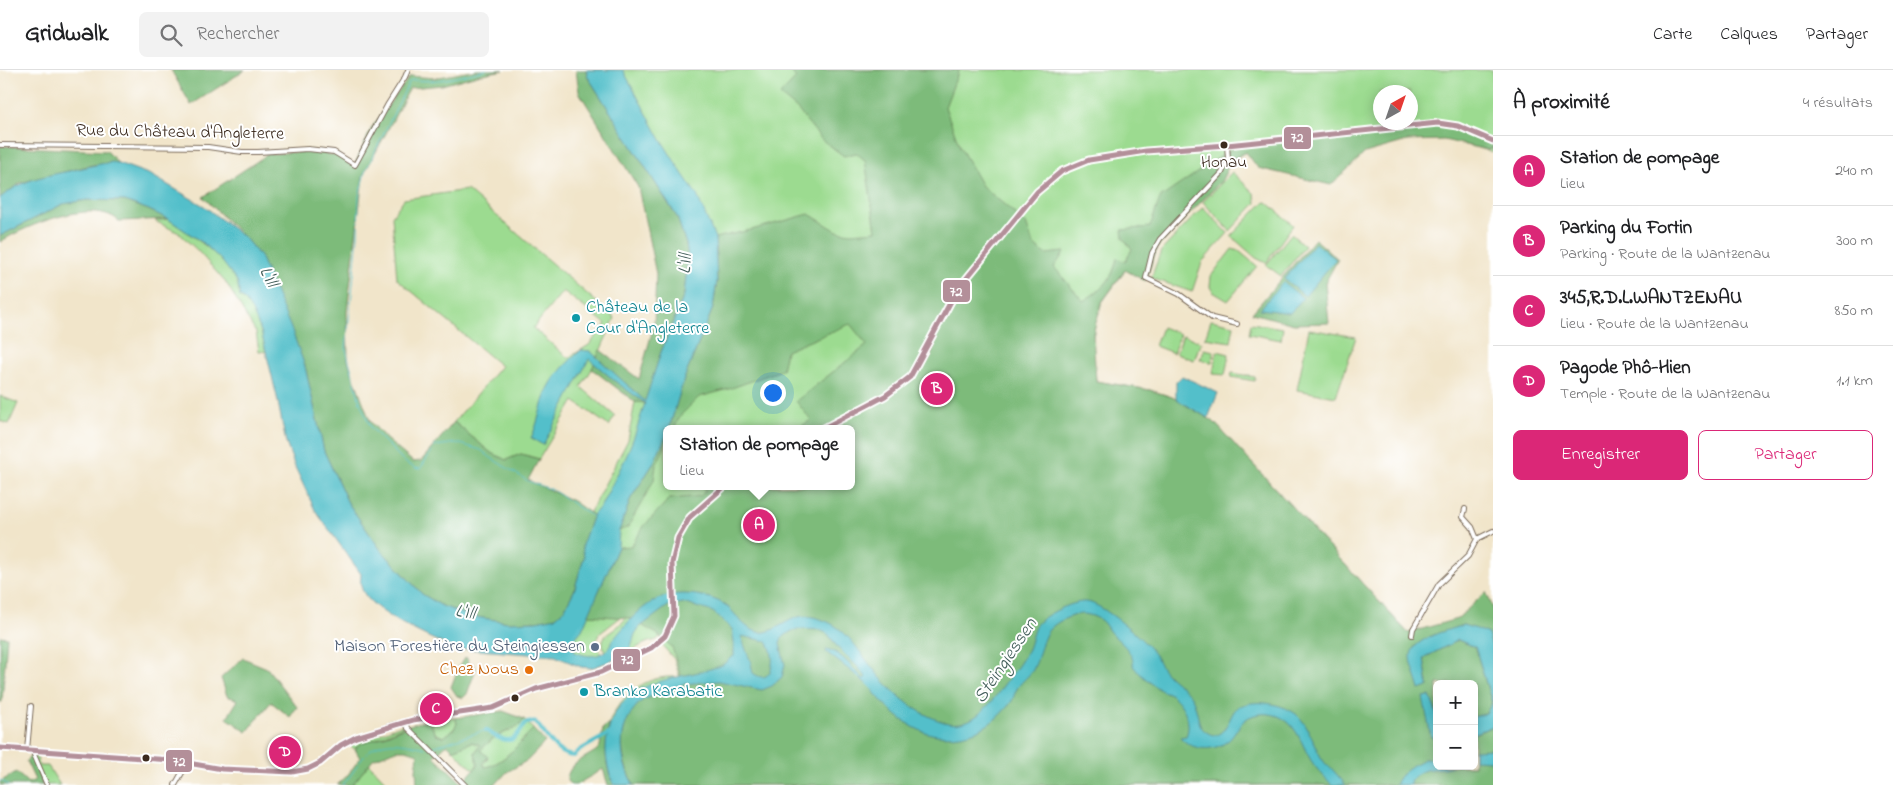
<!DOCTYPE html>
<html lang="fr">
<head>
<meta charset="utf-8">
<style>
	body { margin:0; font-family:"Indie Flower",sans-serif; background:#f2f2f2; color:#202124 }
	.controls { position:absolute; right:15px; bottom:15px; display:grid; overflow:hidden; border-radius:8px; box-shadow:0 2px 12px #0003 }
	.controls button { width:45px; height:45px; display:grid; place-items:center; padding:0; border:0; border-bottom:1px solid #e0e0e0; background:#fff; color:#202124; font:25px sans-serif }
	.compass { position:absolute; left:1373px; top:15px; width:45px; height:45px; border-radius:50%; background:#fff; box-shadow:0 2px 12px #0003; rotate:40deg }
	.you { position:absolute; left:772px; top:322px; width:18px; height:18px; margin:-12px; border:4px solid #fff; border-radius:50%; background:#1a73e8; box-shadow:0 0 0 8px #1a73e833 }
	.badge { display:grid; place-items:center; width:32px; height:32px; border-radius:50%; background:#db2777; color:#fff; font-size:16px; font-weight:700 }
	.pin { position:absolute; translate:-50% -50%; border:2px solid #fff; box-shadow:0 1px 5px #0006 }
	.popup { position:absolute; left:663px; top:355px; width:192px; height:65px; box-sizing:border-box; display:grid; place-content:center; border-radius:8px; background:#fff; filter:drop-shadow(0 1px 4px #0005); font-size:16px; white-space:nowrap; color:#757577 }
	.popup b { font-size:19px; color:#202124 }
	.popup::after { content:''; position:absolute; left:50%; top:100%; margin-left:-10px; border:10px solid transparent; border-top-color:#fff }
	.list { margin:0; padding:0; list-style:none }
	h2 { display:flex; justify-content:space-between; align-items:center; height:65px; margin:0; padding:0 20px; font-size:21px }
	h2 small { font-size:16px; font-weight:400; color:#757577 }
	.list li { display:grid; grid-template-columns:32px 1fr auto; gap:15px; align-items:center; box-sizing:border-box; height:70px; padding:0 20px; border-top:1px solid #e0e0e0 }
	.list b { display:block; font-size:19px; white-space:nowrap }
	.list p { margin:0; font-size:16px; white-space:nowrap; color:#757577 }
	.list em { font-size:16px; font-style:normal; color:#757577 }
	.actions { display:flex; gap:10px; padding:15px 20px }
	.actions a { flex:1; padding:11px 0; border:1px solid #db2777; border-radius:8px; text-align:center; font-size:18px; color:#db2777 }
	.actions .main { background:#db2777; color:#fff }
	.icon { flex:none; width:28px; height:28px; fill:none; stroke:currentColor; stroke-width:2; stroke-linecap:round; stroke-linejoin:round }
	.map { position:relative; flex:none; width:1493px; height:715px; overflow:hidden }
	header { display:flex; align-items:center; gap:30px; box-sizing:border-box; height:70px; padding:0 25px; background:#fff; border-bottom:1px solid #e0e0e0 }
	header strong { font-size:24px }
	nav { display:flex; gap:28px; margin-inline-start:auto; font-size:18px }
	.search { width:350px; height:45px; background:#f2f2f2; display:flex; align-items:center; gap:12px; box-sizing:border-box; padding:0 18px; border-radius:8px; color:#757577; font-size:19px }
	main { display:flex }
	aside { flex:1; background:#fff }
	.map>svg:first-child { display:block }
	.green { fill:#9cdb90; stroke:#6c8257; fill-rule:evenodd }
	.forest { fill:#7dbb7a; stroke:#5c724c; fill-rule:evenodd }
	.water { fill:#52bfca; stroke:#467474; fill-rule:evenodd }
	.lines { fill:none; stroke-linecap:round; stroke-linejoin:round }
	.stream { stroke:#52bfca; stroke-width:1 }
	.canal { stroke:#52bfca; stroke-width:4 }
	.minor-casing { stroke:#7b6b5a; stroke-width:6 }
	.major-casing { stroke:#7b6b5a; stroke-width:7 }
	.minor { stroke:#fff; stroke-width:4 }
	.major { stroke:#fcba8e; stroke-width:4.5 }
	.bus-1-casing { stroke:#fff; stroke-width:9 }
	.bus-1 { stroke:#b38f99; stroke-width:5 }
	.bus-dot { fill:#3b2a1e; stroke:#fff; stroke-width:2 }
	.culture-dot { fill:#0f9aa8; stroke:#fff; stroke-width:2 }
	.service-dot { fill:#5c6f8a; stroke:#fff; stroke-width:2 }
	.food-dot { fill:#e8710a; stroke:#fff; stroke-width:2 }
	.labels { text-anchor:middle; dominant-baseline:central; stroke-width:4; stroke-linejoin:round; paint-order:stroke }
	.bus-label { font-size:17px; fill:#3b2a1e; stroke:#fff }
	.street-label { font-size:18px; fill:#3b2a1e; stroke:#fff }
	.culture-label { font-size:18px; fill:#0d838f; stroke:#fff; text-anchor:start }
	.service-label { font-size:18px; fill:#4e5e75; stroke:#fff; text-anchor:end }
	.food-label { font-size:18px; fill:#c56008; stroke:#fff; text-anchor:end }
	.water-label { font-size:19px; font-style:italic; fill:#435e5a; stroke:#fff }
	.line-badge { stroke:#fff; stroke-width:2 }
	.badge-label { font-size:14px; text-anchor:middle; font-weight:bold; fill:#fff }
</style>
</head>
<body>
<header>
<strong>Gridwalk</strong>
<div class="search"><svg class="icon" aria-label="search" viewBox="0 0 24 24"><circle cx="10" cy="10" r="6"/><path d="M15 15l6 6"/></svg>Rechercher</div>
<nav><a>Carte</a><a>Calques</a><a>Partager</a></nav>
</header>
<main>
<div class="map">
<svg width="1493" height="715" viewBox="0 0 1493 715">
	<rect width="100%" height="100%" fill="#fff"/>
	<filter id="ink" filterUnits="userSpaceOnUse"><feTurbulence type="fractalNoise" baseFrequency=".02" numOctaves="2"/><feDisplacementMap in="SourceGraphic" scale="10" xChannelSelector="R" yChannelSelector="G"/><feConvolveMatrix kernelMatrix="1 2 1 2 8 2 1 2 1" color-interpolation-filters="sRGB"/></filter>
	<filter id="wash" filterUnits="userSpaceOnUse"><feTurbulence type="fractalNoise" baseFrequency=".0096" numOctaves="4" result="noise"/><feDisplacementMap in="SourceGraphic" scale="20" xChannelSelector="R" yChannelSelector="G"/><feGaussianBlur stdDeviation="1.12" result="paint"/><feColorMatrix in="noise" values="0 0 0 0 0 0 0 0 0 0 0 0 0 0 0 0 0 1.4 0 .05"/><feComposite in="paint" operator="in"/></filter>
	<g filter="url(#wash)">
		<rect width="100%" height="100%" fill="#f1e5ca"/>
		<!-- green -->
		<g class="green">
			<path d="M585 0H1493V82L1444 69 1407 70 1363 81 1329 111 1262 99 1250 78 1219 101 1162 161 1149 180 1127 198 1098 238 1092 274 1096 311 1150 320 1172 327 1213 351 1408 563 1393 586 1424 690 1437 689V696H1474V677L1493 676V715H615C596 676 605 636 643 614 654 608 670 605 680 608L674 589 661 574C691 547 667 504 680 471 689 447 710 432 728 416H852V359H828L877 335 916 311 912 309 915 303 917 307 923 306 919 297C934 273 944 246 959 222L1019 148 1015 144 954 219 940 243 925 276 902 311 891 320 815 359H666V416H719L677 454 622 546 599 564 596 571 604 592C587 603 576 593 560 587L571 574 546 545C578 524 573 475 593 445L590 442 628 370 635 332H645C650 311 658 290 666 270 681 233 695 196 679 157L594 18ZM1380 22H1410V52H1380Z"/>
			<polygon points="1232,102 1255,124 1256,133 1230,161 1203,132"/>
			<path d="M467 120 615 248 592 299 581 317 615 346 609 356 574 331 539 389 521 384 506 390 490 382 454 352 501 296 397 209 392 146 404 129ZM563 221 606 254 589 275 568 288 533 258Z"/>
			<polygon points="1267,132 1293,155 1266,193 1256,188 1231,166 1263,133"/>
			<polygon points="1203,137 1228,163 1202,192 1192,222 1151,208 1161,181"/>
			<path d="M168 149C188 163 229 189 237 212 239 217 239 222 240 227 257 237 262 265 266 282L259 281 256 263 227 214 198 181 179 163 155 151Z"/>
			<polygon points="1291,164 1305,176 1281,206 1266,195"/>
			<polygon points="1232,179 1239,181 1257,196 1228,231 1213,222 1210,217 1211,206"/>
			<polygon points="1211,250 1234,255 1231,272 1205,268"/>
			<polygon points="1251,253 1283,258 1281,270 1249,264"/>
			<polygon points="1162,257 1180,264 1173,283 1155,276"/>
			<polygon points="1309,259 1356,267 1336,327 1297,320"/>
			<polygon points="1183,265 1201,272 1194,290 1176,284"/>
			<polygon points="1204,279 1214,281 1212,293 1200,289"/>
			<polygon points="1217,281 1229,284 1225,305 1213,304"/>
			<polygon points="1232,303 1255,307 1255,311 1231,307"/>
			<polygon points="0,326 18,333 9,354 0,351"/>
			<path d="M638 532 660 567C656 572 652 570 646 573 633 578 624 591 609 590 606 585 602 577 603 571 604 564 612 562 617 557 626 550 632 541 638 532Z"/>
			<polygon points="455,648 457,653 454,659 444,667 436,664 429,651"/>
			<path d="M524 649 533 659C520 672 504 694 485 697L483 693 488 689 480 680 494 668 520 655Z"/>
			<polygon points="401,655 404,656 378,668 360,674 356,677 356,681 350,675"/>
			<polygon points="472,672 480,675 475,683 478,693 474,700 453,680"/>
			<polygon points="31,686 37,687 39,696 48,696 60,715 43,715"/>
			<polygon points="369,694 389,715 352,715"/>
		</g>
		<!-- forest -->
		<g class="forest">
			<polygon points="171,0 245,0 191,35"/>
			<polygon points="477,0 504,0 477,5 442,15 410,18 363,106 347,242 348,291 370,351 386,369 413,392 421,391 454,352 490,382 506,390 521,384 539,389 528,410 573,431 593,445 583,474 584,487 574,521 564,540 556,547 536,551 508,552 470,546 442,536 422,524 380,479 348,433 324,381 305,296 260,186 244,167 203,127 268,84 312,81 338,86 354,96 372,57 410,6 434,8"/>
			<polygon points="576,0 586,0 588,7 677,147 686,174 688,188 684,225 661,282 645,333 635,332 592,299 600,280 639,309 654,255 656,204 638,117 579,22"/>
			<path d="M790 0H959L945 37 960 77 982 116 1026 153 1033 174 1045 184 1065 182 1054 197 1083 231C1102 219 1112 212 1117 188L1125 192 1132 179 1123 168 1122 160 1150 157 1160 128 1233 78 1244 74 1436 56 1460 59 1493 75V77L1488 80 1444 70 1407 71 1365 83 1331 115 1258 98 1246 82 1232 89 1222 110 1158 177 1145 211 1125 200 1102 232 1093 263 1096 311 1150 320 1172 327 1213 351 1408 563 1457 549 1486 522 1493 538V580L1488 564 1463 555 1430 567 1414 577 1428 616 1424 588 1458 570 1475 577 1492 633 1486 643 1474 647V614H1437V644L1430 626 1431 666 1437 669V696H1474V664L1493 656V715H634C619 691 615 647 643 630 652 625 663 623 673 619 676 617 679 615 683 613L672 577 657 564 629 548 588 545 618 477 631 476 644 456 669 429 700 426 706 420 701 416H852V359H797L811 350 796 331 867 275 850 254 786 281 782 300 729 319 699 327 680 346 674 359H669L684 309 713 238 717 211 715 168 755 159 809 144 837 161 851 163 876 161 865 90 856 83 844 86 822 70 797 39 780 25 796 8ZM949 305C948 318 947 326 936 334L926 316 931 307ZM757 445 764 447 768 453 767 459 762 463H755L750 457 749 451Z"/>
			<polygon points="0,76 107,81 118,93 92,95 20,113 0,128"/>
			<path d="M87 130 125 131 149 140 168 149 119 151C94 127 25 156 0 172V166L65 133Z"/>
			<polygon points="1315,169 1338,189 1325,213 1329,253 1294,254 1252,243"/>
			<polygon points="666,366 666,374 656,396 654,410 628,457 619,461 631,428 653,394"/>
			<polygon points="0,566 7,567 2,632 0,632"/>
			<polygon points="466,587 468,590 467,594 473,594 476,599 467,624 463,628 457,626 451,617 459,596"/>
			<polygon points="243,588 267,598 297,637 290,647 271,632 247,662 227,648 238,630 227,626 221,608"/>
			<path d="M503 641 524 649 520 655 494 668 480 680 488 687 483 693 485 697C504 694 520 672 533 659L545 672 528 690 507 702 495 715H417L416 700 418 684 406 680H396L373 689 352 715H337L347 706 360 688 356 681V677C363 671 371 671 379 668 398 661 407 653 429 651L436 665 444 667 454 659 457 653 455 648ZM472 672 480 675 475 683 478 695 462 713 434 686 447 674 453 680Z"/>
			<path d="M609 654C605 675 604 696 614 715H608L603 699 576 715H571L567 711C567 694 584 689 597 680L600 676 603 658Z"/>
			<polygon points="31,686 43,715 0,715 0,712 16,702 28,713 35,710 26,691"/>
		</g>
		<!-- water -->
		<g class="water">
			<path d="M586 0H623L660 68 682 103 697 125 715 168 717 211 713 238 684 309 669 359H666V366L653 394 631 428 619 461 618 477 582 560C575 568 571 572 575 582 584 586 595 588 604 582 608 580 611 574 613 570 632 547 651 523 684 524 698 524 717 528 728 537 737 545 742 556 755 561 769 567 784 551 798 547 805 545 816 547 823 550 847 558 859 582 874 600 892 622 916 644 944 652 974 661 993 630 1008 609 1015 600 1023 590 1028 579 1031 572 1032 562 1036 555 1043 545 1075 530 1087 532 1101 533 1144 569 1152 581 1158 588 1160 597 1166 603 1174 612 1186 618 1192 628 1198 638 1197 656 1205 661 1225 676 1229 643 1237 638 1252 628 1281 633 1296 644 1311 656 1313 678 1325 693 1327 696 1330 697 1332 699 1337 704 1341 710 1346 715H1332C1326 708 1319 702 1314 695 1303 680 1299 657 1282 648 1272 642 1254 642 1245 650 1237 656 1235 667 1225 673 1211 682 1191 680 1180 667L1186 666C1192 653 1184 636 1174 627 1171 623 1164 622 1160 620 1151 613 1140 605 1133 596 1135 585 1122 573 1114 566 1108 562 1106 553 1099 549 1094 546 1088 544 1081 544 1070 545 1051 554 1046 564 1040 575 1039 589 1033 600 1029 606 1022 611 1018 617 1015 621 1014 627 1012 631 992 657 971 669 937 665 913 662 893 644 878 627 874 623 872 618 868 615 855 604 840 593 826 582L827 579C843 583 852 599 864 609L866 607 857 596 838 578 828 564 820 560 798 559 790 562 782 568 780 574 785 595 782 607 772 616 762 620 719 611 683 614 643 630C617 651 617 688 634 715H614C607 701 604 682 607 667 619 604 675 613 722 595 726 593 729 588 734 586V573L732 559 713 542 683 533 668 536 640 557 635 564 631 576 619 588 591 598 581 597 555 586 465 579 460 581C437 571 366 542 361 516 360 512 361 507 361 504L315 440 295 397 286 373 277 327 261 261 252 241 244 229 240 227 237 211 221 190 203 173 168 149 149 140 125 131 87 130 63 134 0 166V128C23 109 41 107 69 101 83 98 97 94 112 92L118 93 151 105 204 136 244 167 260 186 291 258 305 296 324 381 348 433 380 479 422 524 442 536 470 546 508 552 536 551 556 547 564 540 574 521 584 487 582 475 593 445 601 436 626 387 635 364 645 333 616 312 589 289 543 375 531 368C539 352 540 335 548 319 555 304 569 291 581 280L590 281 645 331 661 282 684 225 688 188 686 174 677 147 588 7ZM741 566 766 571C777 582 774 619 753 603L751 593Z"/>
			<polygon points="1315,173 1336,189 1305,226 1284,209"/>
			<polygon points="1283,212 1303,228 1290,243 1260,239"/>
			<polygon points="1182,306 1218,323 1208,348 1176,329 1176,312"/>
			<path d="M1463 555 1477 559 1488 564 1493 580V656L1474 664V647L1486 643 1492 633 1475 577 1458 570 1424 588 1428 617 1420 620C1418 611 1410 593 1411 585 1413 568 1449 560 1463 555Z"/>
			<polygon points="1430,626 1437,644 1437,669 1431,667 1423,627"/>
			<polygon points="1493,679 1493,691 1474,690 1474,680"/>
			<path d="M1424 689H1437V696H1453C1435 702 1422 694 1410 712L1411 715H1395C1400 702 1412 695 1424 689Z"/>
		</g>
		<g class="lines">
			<!-- stream -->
			<g class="stream">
				<path d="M486 0C461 6 439 13 413 10L409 12 365 102 359 126 358 165 346 279 360 332 371 358 406 393 415 398 420 399 435 376 457 373 481 380 491 388 528 411 553 420 593 447"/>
				<polyline points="429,678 486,660"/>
				<polyline points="0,710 9,715"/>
				<path d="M342 715C352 706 357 694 366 684 382 667 405 673 425 678"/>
			</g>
			<!-- canal -->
			<path class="canal" d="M486 660C493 665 508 676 516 666 520 662 522 657 526 653L535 652C548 665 554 685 574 686L580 680 612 662"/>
		</g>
	</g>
	<g filter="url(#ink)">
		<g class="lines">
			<!-- minor casing -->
			<g class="minor-casing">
				<g id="minor">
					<polyline points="0,75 208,77 242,82 258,82 308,79 334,82 355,95 388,34 405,7 408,0"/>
					<polyline points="1227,75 1228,89 1222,103 1160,169 1152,183 1146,208 1179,224 1212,248 1237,254"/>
					<polyline points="1465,439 1463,447 1472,457 1477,469"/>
					<polyline points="1412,565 1413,559 1439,514 1468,486 1477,469 1493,461"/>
					<polyline points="406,652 408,658 465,715"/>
					<polyline points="27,680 31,636"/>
					<polyline points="32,680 47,715"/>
					<polyline points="175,715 183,701 186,693"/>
				</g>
			</g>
			<!-- major casing -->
			<g class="major-casing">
				<g id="major">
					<polyline points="822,359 885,326 910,307 927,278 944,243 957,220 1037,122 1062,101 1089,90 1146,81 1227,75 1438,53 1458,56 1493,71"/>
					<polyline points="0,678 171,690 222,699 292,702 308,699 320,693 341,675 356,667 390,656 413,650 493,638 536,619 601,602 651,578 665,566 674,546 672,493 678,468 690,447 725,416"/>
				</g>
			</g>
			<!-- minor -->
			<use href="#minor" class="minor"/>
			<!-- major -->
			<use href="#major" class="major"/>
			<!-- bus-1 casing -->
			<g class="bus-1-casing">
				<g id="bus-1">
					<polyline points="822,359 885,326 910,307 957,220 1037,122 1062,101 1089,90 1146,81 1227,75 1438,53 1458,56 1493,71"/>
					<polyline points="0,678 171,690 222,699 292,702 308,699 320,693 341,675 356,667 413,650 493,638 536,619 601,602 651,578 665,566 674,546 672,493 678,468 690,447 725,416"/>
				</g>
			</g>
			<!-- bus-1 -->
			<use href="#bus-1" class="bus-1"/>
		</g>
	</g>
	<!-- markers -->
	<g class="bus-dot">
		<circle cx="1224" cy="75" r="4.5"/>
		<circle cx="515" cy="628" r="4.5"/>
		<circle cx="146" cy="688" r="4.5"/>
	</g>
	<g class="culture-dot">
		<circle cx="576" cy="248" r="5"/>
		<circle cx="584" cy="622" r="5"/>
	</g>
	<circle class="service-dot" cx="595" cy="577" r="5"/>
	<circle class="food-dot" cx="529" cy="600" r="5"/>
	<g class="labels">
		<!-- bus labels -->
		<g class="bus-label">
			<text x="1224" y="92">Honau</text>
		</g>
		<!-- street labels -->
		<g class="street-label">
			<text transform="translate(180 63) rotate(1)">Rue du Château d'Angleterre</text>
		</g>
		<!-- culture labels -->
		<g class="culture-label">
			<text x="586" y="238">Château de la<tspan x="586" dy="21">Cour d'Angleterre</tspan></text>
			<text x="594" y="622">Branko Karabatic</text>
		</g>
		<!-- service labels -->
		<g class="service-label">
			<text x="585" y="577">Maison Forestière du Steingiessen</text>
		</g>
		<!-- food labels -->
		<g class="food-label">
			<text x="519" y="600">Chez Nous</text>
		</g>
		<!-- water labels -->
		<g class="water-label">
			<text transform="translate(686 194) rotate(-86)">L'Ill</text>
			<text transform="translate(268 207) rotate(64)">L'Ill</text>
			<text transform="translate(465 543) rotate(11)">L'Ill</text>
			<text transform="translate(1006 591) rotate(-56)">Steingiessen</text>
		</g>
	</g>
	<g class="line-badge">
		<rect x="1283" y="56" width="29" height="24" rx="5" fill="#b38f99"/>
		<rect x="942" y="209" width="29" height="24" rx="5" fill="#b38f99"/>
		<rect x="612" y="578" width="29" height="24" rx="5" fill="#b38f99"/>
		<rect x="165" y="679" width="28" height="24" rx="5" fill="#b38f99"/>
	</g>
	<g class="badge-label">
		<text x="1297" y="72">72</text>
		<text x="956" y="226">72</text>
		<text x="627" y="594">72</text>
		<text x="179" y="696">72</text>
	</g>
</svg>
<div class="controls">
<button>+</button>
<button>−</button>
</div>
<svg class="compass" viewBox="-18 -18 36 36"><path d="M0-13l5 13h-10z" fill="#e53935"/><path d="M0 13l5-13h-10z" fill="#757577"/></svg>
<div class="you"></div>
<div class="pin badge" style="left:759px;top:455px">A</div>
<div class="popup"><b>Station de pompage</b>Lieu</div>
<div class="pin badge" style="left:937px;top:319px">B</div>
<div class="pin badge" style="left:436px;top:639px">C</div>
<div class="pin badge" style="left:285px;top:682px">D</div>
</div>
<aside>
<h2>À proximité<small>4 résultats</small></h2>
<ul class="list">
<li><span class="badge">A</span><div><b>Station de pompage</b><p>Lieu</p></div><em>240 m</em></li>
<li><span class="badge">B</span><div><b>Parking du Fortin</b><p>Parking · Route de la Wantzenau</p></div><em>300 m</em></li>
<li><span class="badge">C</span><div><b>345,R.D.L.WANTZENAU</b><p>Lieu · Route de la Wantzenau</p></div><em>850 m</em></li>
<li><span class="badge">D</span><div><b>Pagode Phô-Hien</b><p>Temple · Route de la Wantzenau</p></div><em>1.1 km</em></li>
</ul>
<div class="actions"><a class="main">Enregistrer</a><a>Partager</a></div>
</aside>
</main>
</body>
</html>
